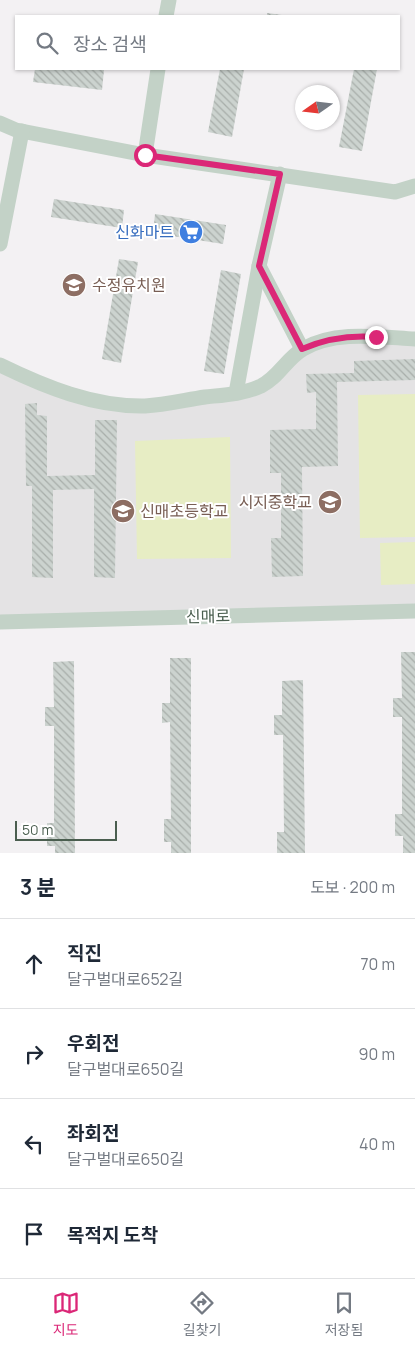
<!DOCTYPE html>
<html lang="ko">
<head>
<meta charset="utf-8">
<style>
	body { margin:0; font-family:Manrope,"Noto Sans KR",sans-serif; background:#f2f2f3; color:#1f2937 }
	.compass { position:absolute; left:295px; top:85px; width:45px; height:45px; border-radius:50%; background:#fff; box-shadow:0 1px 4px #0004; rotate:256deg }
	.scale { position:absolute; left:15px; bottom:12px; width:102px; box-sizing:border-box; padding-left:5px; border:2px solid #4a5e4f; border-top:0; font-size:14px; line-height:18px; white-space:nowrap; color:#4a5e4f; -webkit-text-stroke:4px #fff; paint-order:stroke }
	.stop { position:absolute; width:15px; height:15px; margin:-11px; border:4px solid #db2777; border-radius:50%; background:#fff }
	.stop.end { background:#db2777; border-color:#fff; box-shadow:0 1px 5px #0008 }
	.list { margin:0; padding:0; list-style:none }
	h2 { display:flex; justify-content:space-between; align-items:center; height:65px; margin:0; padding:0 20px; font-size:21px }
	h2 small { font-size:16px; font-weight:400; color:#747a83 }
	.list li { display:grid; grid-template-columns:32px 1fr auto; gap:15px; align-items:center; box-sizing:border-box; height:90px; padding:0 20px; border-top:1px solid #e0e1e3 }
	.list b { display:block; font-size:19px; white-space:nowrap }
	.list p { margin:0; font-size:16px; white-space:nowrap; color:#747a83 }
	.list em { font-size:16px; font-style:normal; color:#747a83 }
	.icon { flex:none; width:28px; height:28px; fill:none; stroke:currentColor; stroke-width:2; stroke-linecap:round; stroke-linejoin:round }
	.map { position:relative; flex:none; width:415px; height:853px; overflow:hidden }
	.search { position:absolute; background:#fff; box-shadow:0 1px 4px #0004; left:15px; right:15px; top:15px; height:55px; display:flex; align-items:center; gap:12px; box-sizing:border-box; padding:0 18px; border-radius:0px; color:#747a83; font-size:19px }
	.sheet { height:425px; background:#fff }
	nav { display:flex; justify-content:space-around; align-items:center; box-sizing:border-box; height:70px; border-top:1px solid #e0e1e3; background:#fff; font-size:14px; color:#747a83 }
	nav a { display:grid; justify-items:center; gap:2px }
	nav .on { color:#db2777 }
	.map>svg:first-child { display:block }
	.education { fill:#e4e3e4 }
	.pitch { fill:#e7edc4 }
	.building { fill:url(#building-back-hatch) }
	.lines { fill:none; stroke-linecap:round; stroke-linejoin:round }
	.minor { stroke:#c3d2c7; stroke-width:15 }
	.route { stroke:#db2777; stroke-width:6 }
	.labels { text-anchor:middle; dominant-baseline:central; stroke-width:4; stroke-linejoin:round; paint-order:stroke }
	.shop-label { font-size:16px; fill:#366cbe; stroke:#fff; text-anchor:end }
	.education-label { font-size:16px; fill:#785e54; stroke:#fff; text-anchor:start }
	.street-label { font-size:16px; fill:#4a5e4f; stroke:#fff }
</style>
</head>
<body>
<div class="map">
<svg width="415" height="853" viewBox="0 0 415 853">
	<defs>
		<pattern id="building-back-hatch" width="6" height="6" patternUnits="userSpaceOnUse" patternTransform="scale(1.25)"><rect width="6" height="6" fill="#ccd3cf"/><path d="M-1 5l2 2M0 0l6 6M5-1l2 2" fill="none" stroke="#a8aeaa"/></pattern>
	</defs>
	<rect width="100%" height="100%" fill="#f3f1f3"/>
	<!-- education -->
	<polygon class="education" points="415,339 415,611 0,622 0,365 126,404 243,392 316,343"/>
	<!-- pitch -->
	<g class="pitch">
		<polygon points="415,394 415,537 360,538 358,395"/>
		<polygon points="230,437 231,558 137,559 135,441"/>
		<polygon points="415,542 415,584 381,585 380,543"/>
	</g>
	<!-- building -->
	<g class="building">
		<polygon points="267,13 282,15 282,16 267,16"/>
		<polygon points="35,69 104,70 102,90 33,82"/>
		<polygon points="220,69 244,69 232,137 208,132"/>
		<polygon points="354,69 377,69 362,151 339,147"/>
		<polygon points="54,199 124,210 122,228 51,217"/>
		<polygon points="155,214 226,225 223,244 153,233"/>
		<polygon points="119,259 138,262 121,363 102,359"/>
		<polygon points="221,270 241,274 224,374 204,371"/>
		<polygon points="415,359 415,380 337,382 338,466 302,467 303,576 272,577 271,538 281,538 281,473 270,473 270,430 316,429 316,392 307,393 306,374 354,373 354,361"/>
		<polygon points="37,403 37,415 47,416 47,476 95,475 95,420 117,420 115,578 94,577 94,489 53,490 53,578 32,577 32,486 26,486 25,404"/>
		<polygon points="401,652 415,652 415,853 403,853 403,836 395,836 395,814 402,814 402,717 393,717 393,698 402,698"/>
		<polygon points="170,658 191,658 191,853 171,853 171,842 164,842 164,819 171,819 170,722 162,723 162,703 170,703"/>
		<polygon points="74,661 75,853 55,853 55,846 47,846 47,823 54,823 54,726 45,726 45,707 54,707 53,662"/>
		<polygon points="303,680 305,853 277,853 277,832 284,832 283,735 274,735 274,715 282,715 282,681"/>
	</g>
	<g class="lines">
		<!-- minor -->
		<g class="minor">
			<polyline points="166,16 169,0"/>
			<polyline points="0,123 16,130 145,155 395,192 415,186"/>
			<polyline points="145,155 158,69"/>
			<polyline points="280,174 259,266 302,349"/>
			<polyline points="0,244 22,131"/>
			<path d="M0 365C45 387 94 407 145 406 165 405 185 400 205 397 223 395 244 394 261 386 279 377 286 359 303 349 335 330 379 337 415 339"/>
			<polyline points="236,393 259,266"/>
			<polyline points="0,622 415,611"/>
		</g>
	</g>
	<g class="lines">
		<!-- route -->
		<path class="route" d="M145 155 280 174 259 266 302 349C325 339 350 335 376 337"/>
	</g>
	<!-- icons -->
	<defs>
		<g id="supermarket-disc" transform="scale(1.25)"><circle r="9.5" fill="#3f7fe0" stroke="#fff"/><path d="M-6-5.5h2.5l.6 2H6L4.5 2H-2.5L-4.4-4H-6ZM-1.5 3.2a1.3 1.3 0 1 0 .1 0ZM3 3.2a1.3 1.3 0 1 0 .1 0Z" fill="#fff"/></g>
		<g id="school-disc" transform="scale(1.25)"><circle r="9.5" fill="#8d6e63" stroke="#fff"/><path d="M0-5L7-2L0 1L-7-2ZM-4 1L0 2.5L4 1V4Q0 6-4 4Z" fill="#fff"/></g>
	</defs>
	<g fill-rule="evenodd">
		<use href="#supermarket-disc" x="191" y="232"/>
		<use href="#school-disc" x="74" y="285"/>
		<use href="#school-disc" x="330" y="502"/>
		<use href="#school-disc" x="123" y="511"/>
	</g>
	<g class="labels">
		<!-- shop labels -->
		<g class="shop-label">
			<text x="174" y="232">신화마트</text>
		</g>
		<!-- education labels -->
		<g class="education-label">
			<text x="92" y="285">수정유치원</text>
			<text x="312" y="502" text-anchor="end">시지중학교</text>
			<text x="140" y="511">신매초등학교</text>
		</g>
		<!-- street labels -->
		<g class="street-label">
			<text transform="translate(208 616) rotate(-1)">신매로</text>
		</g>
	</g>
</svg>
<svg class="compass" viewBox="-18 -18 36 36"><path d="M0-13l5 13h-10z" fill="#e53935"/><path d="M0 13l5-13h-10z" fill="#747a83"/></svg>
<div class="scale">50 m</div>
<div class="stop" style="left:145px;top:155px"></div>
<div class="stop end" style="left:376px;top:337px"></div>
<div class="search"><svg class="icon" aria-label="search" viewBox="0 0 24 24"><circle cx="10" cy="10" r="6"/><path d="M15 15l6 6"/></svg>장소 검색</div>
</div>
<section class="sheet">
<h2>3 분<small>도보 · 200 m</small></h2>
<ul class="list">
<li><svg class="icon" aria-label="ahead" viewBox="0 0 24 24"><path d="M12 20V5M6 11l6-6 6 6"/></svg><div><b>직진</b><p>달구벌대로652길</p></div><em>70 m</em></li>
<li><svg class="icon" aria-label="right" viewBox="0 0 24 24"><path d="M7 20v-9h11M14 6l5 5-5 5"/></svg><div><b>우회전</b><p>달구벌대로650길</p></div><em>90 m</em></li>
<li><svg class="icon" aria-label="left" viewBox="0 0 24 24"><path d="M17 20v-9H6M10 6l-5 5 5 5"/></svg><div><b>좌회전</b><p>달구벌대로650길</p></div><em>40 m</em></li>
<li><svg class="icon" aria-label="arrive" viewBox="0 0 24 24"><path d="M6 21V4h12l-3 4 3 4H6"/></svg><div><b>목적지 도착</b></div></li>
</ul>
</section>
<nav>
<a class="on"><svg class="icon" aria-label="map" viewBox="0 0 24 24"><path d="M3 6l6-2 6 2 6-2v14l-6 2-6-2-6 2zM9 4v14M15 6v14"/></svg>지도</a>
<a><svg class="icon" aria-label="directions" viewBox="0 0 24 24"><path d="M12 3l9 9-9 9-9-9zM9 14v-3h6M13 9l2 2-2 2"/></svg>길찾기</a>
<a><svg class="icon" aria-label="saved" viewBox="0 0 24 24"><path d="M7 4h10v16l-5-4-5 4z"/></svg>저장됨</a>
</nav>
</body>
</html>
